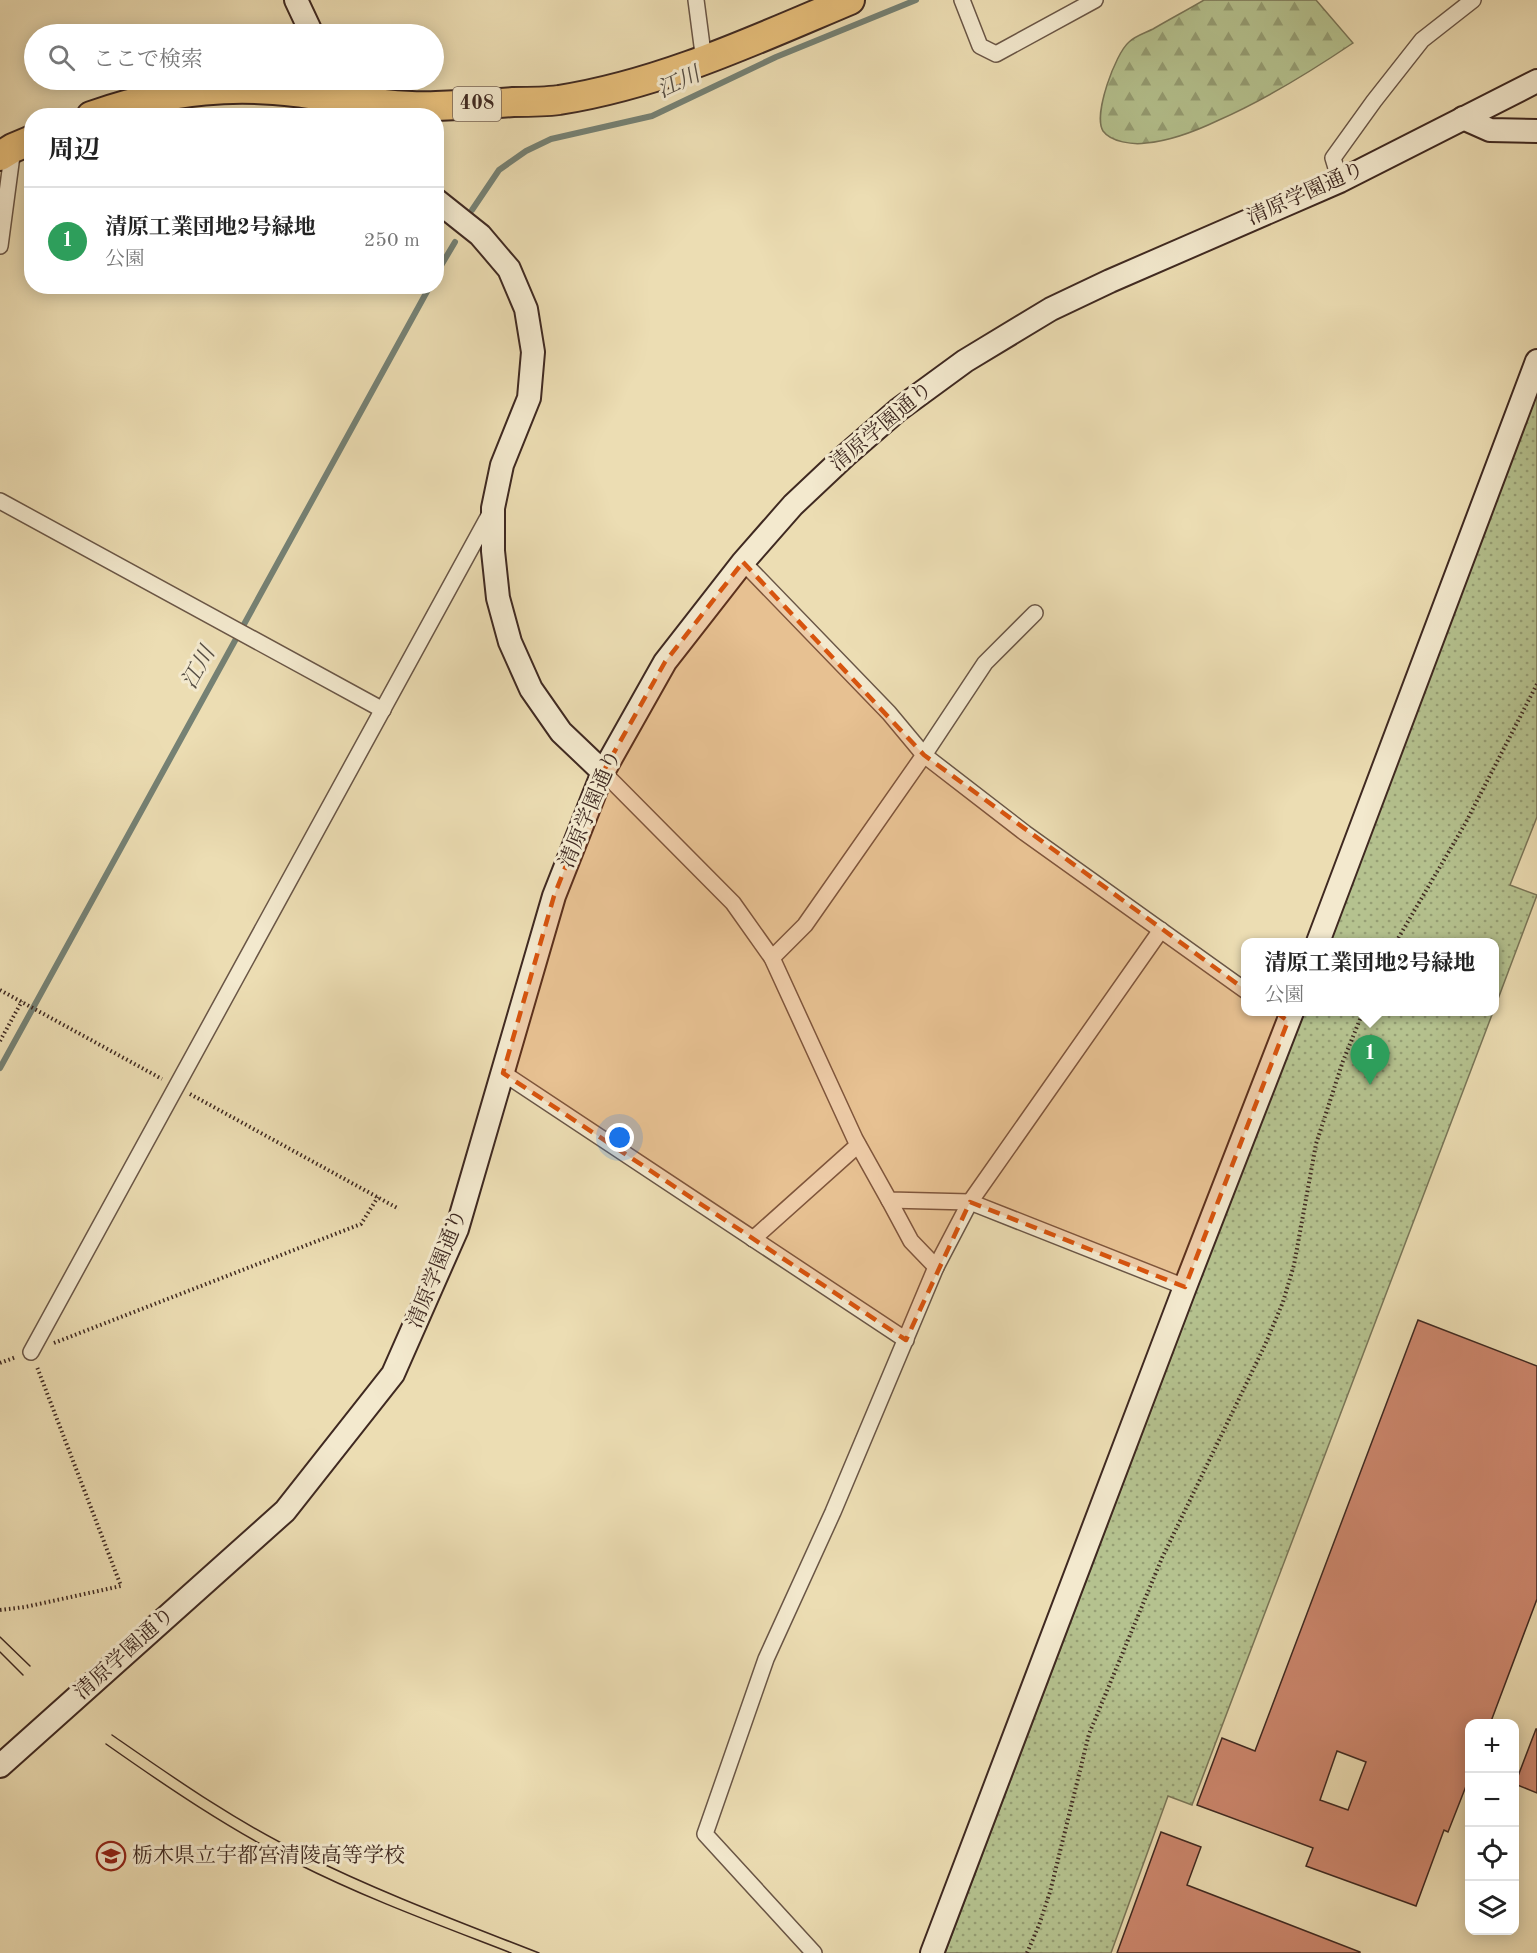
<!DOCTYPE html>
<html lang="ja">
<head>
<meta charset="utf-8">
<style>
	body { margin:0; font-family:"Old Standard TT","Noto Serif JP",serif; background:#f2f2f2; color:#222 }
	.controls { position:absolute; right:18px; bottom:18px; display:grid; overflow:hidden; border-radius:12px; box-shadow:0 3px 15px #0003 }
	.controls button { width:54px; height:54px; display:grid; place-items:center; padding:0; border:0; border-bottom:2px solid #e0e0e0; background:#fff; color:#222; font:30px sans-serif }
	.you { position:absolute; left:620px; top:1138px; width:21px; height:21px; margin:-15px; border:4px solid #fff; border-radius:50%; background:#1a73e8; box-shadow:0 0 0 9px #1a73e833 }
	.badge { display:grid; place-items:center; width:39px; height:39px; border-radius:50%; background:#db2777; color:#fff; font-size:20px; font-weight:700 }
	.pin { position:absolute; translate:-50% -50px; filter:drop-shadow(0 2px 3px #0008) }
	.pin::after { content:''; position:absolute; top:32px; width:21px; height:18px; background:inherit; clip-path:polygon(0 0,100% 0,50% 100%) }
	.popup { position:absolute; left:1241px; top:938px; width:258px; height:78px; box-sizing:border-box; display:grid; place-content:center; border-radius:12px; background:#fff; filter:drop-shadow(0 2px 4px #0005); font-size:20px; white-space:nowrap; color:#767676 }
	.popup b { font-size:22px; color:#222 }
	.popup::after { content:''; position:absolute; left:50%; top:100%; margin-left:-12px; border:12px solid transparent; border-top-color:#fff }
	.list { margin:0; padding:0; list-style:none }
	h2 { display:flex; justify-content:space-between; align-items:center; height:78px; margin:0; padding:0 24px; font-size:26px }
	h2 small { font-size:20px; font-weight:400; color:#767676 }
	.list li { display:grid; grid-template-columns:39px 1fr auto; gap:18px; align-items:center; box-sizing:border-box; height:108px; padding:0 24px; border-top:2px solid #e0e0e0 }
	.list b { display:block; font-size:22px; white-space:nowrap }
	.list p { margin:0; font-size:20px; white-space:nowrap; color:#767676 }
	.list em { font-size:20px; font-style:normal; color:#767676 }
	.icon { flex:none; width:33px; height:33px; fill:none; stroke:currentColor; stroke-width:2; stroke-linecap:round; stroke-linejoin:round }
	.map { position:relative; flex:none; width:1537px; height:1953px; overflow:hidden }
	.search { position:absolute; background:#fff; box-shadow:0 3px 15px #0003; left:24px; top:24px; width:420px; height:66px; display:flex; align-items:center; gap:15px; box-sizing:border-box; padding:0 21px; border-radius:33px; color:#767676; font-size:22px }
	.panel { position:absolute; background:#fff; box-shadow:0 3px 15px #0003; left:24px; top:108px; width:420px; height:186px; border-radius:24px }
	.map>svg:first-child { display:block }
	.forest { fill:url(#forest-firs); stroke:#7a7658; stroke-width:1.5 }
	.park { fill:url(#park-dots); stroke:#7a7658; stroke-width:1.5 }
	.lines { fill:none; stroke-linecap:round; stroke-linejoin:round }
	.stream { stroke:#758174; stroke-width:6 }
	.building { fill:#cd876e; stroke:#3f2921; stroke-width:1.5; fill-rule:evenodd }
	.street-casing { stroke:#6a5646; stroke-width:18 }
	.secondary-casing { stroke:#3f2921; stroke-width:26 }
	.highway-casing { stroke:#3f2921; stroke-width:32 }
	.path { stroke:#3f2921; stroke-width:4; stroke-dasharray:1.5 3; stroke-linecap:butt }
	.street { stroke:#f3e9ce; stroke-width:15 }
	.secondary { stroke:#f3e9ce; stroke-width:22 }
	.highway { stroke:#e6be7a; stroke-width:28 }
	.tram { stroke:#3f2921; stroke-width:1.5 }
	.marked { fill:#d7540e; fill-opacity:0.2; stroke:#d7540e; stroke-width:4.5; stroke-dasharray:12 8; stroke-linejoin:round }
	.labels { text-anchor:middle; dominant-baseline:central; stroke-width:6; stroke-linejoin:round; paint-order:stroke }
	.shield { fill:#f3e9ce; stroke:#756355; stroke-width:1.5 }
	.shield-label { font-size:20px; font-weight:bold; fill:#3f2921 }
	.street-label { font-size:21px; fill:#3f2921; stroke:#f3e9ce }
	.poi-label { font-size:21px; fill:#3f2921; stroke:#f3e9ce; text-anchor:start }
	.water-label { font-size:22px; font-style:italic; fill:#564e44; stroke:#f3e9ce }
</style>
</head>
<body>
<div class="map">
<svg width="1537" height="1953" viewBox="0 0 1537 1953">
	<defs>
		<pattern id="forest-firs" width="22" height="20" patternUnits="userSpaceOnUse" patternTransform="scale(1.5)"><rect width="22" height="20" fill="#b5c28f"/><path d="M5 1l3.5 6h-7zM16 11l3.5 6h-7z" fill="#959e74"/></pattern>
		<pattern id="park-dots" width="8" height="8" patternUnits="userSpaceOnUse" patternTransform="scale(1.5)"><rect width="8" height="8" fill="#b5c28f"/><path d="M2 2h.1M6 6h.1" fill="none" stroke="#959e74" stroke-width="1.8" stroke-linecap="round"/></pattern>
	</defs>
	<rect width="100%" height="100%" fill="#ecddb3"/>
	<filter id="stains"><feTurbulence type="fractalNoise" baseFrequency=".00333" numOctaves="4"/><feColorMatrix values="0 0 0 0 .2 0 0 0 0 .09 0 0 0 0 .02 0 0 0 .5 -.17"/></filter>
	<radialGradient id="worn" r=".72"><stop offset=".6" stop-color="#630" stop-opacity="0"/><stop offset="1" stop-color="#630" stop-opacity=".3"/></radialGradient>
	<!-- forest -->
	<path class="forest" d="M1204 0H1316L1353 43C1310 72 1267 99 1219 120 1196 131 1171 141 1146 143 1133 145 1111 142 1103 131 1093 115 1115 54 1129 42 1135 36 1145 33 1153 29 1170 19 1187 10 1204 0Z"/>
	<!-- park -->
	<g class="park">
		<polygon points="1537,393 1537,817 1510,885 1537,895 1495,1007 1494,942 1328,942"/>
		<polygon points="1302,1012 1493,1012 1192,1805 1168,1796 1111,1953 945,1953"/>
	</g>
	<g class="lines">
		<!-- stream -->
		<g class="stream">
			<polyline points="472,210 499,170 526,151 551,139 652,116 776,57 916,0"/>
			<polyline points="436,274 455,242"/>
			<polyline points="0,1068 430,286"/>
		</g>
	</g>
	<!-- building -->
	<g class="building">
		<path d="M1418 1320 1537 1366V1599L1490 1724H1470V1776L1448 1832 1444 1830 1416 1906 1306 1866 1313 1848 1197 1805 1222 1738 1255 1751ZM1337 1751 1366 1762 1348 1810 1320 1800Z"/>
		<polygon points="1536,1729 1537,1729 1537,1793 1515,1784"/>
		<polygon points="1161,1832 1201,1847 1187,1885 1360,1952 1360,1953 1117,1953"/>
	</g>
	<g class="lines">
		<!-- street casing -->
		<g class="street-casing">
			<g id="street">
				<polyline points="696,0 704,61"/>
				<polyline points="962,0 980,46 996,54 1095,0"/>
				<polyline points="1340,181 1333,158 1374,101 1422,40 1473,0"/>
				<polyline points="0,246 13,148"/>
				<polyline points="0,501 383,710"/>
				<polyline points="743,562 889,713 924,755 1025,833 1246,991"/>
				<polyline points="603,772 733,903 772,958 855,1139 889,1200 970,1202 1185,1287"/>
				<polyline points="772,958 805,925 924,755 985,663 1035,613"/>
				<polyline points="503,1073 906,1340"/>
				<polyline points="889,1200 911,1241 936,1267"/>
				<polyline points="753,1239 858,1145"/>
				<polyline points="31,1352 492,510"/>
				<polyline points="814,1953 705,1834 766,1659 833,1512 936,1267 970,1202 1161,930"/>
			</g>
		</g>
		<!-- secondary casing -->
		<g class="secondary-casing">
			<g id="secondary">
				<polyline points="296,0 312,34"/>
				<polyline points="334,80 346,98 360,116"/>
				<polyline points="1463,118 1490,130 1537,131"/>
				<polyline points="436,200 480,235 509,269 526,309 533,352 529,398 502,465 493,508 493,551 498,598 510,642 531,689 561,732 603,772"/>
				<polyline points="1318,942 1537,361"/>
				<polyline points="0,1766 285,1511 393,1374 457,1229 554,896 603,772 665,662 743,562 793,505 845,456 898,410 965,361 1051,309 1110,281 1340,181 1537,81"/>
				<polyline points="932,1953 1185,1287 1292,1012"/>
			</g>
		</g>
		<!-- highway casing -->
		<g class="highway-casing">
			<g id="highway">
				<path d="M91 116C150 95 211 85 274 90 328 94 382 108 436 106 462 105 488 104 513 102 528 102 544 102 559 100 661 84 755 40 850 0"/>
				<polyline points="0,156 13,148 32,140"/>
			</g>
		</g>
		<!-- path -->
		<g class="path">
			<polyline points="1396,942 1465,824 1537,684"/>
			<polyline points="0,990 162,1079"/>
			<polyline points="0,1041 22,1001"/>
			<polyline points="190,1094 399,1209"/>
			<polyline points="54,1343 361,1224 378,1197"/>
			<polyline points="0,1363 16,1357"/>
			<polyline points="0,1610 25,1607 121,1586 37,1367"/>
			<polyline points="1027,1953 1039,1925 1050,1892 1089,1734 1162,1558 1265,1345 1283,1302 1294,1265 1316,1144 1343,1061 1363,1012"/>
		</g>
		<!-- street -->
		<use href="#street" class="street"/>
		<!-- secondary -->
		<use href="#secondary" class="secondary"/>
		<!-- highway -->
		<use href="#highway" class="highway"/>
		<!-- tram -->
		<g class="tram">
			<polyline points="0,1637 30,1666"/>
			<polyline points="0,1652 23,1675"/>
			<path d="M112 1735C174 1778 235 1821 303 1854 379 1892 460 1922 539 1953"/>
			<path d="M106 1744C167 1787 229 1829 296 1863 365 1898 439 1925 511 1953"/>
		</g>
	</g>
	<!-- marked area -->
	<path class="marked" d="M743 562 924 755 1288 1021 1185 1287 970 1202 906 1340 503 1073 554 896 603 772 665 662Z"/>
	<!-- icons -->
	<defs>
		<g id="school-ring" transform="scale(1.5)"><circle r="9.5" fill="#f3e9ce" stroke="#8f2418" stroke-width="1.5"/><path d="M0-5L7-2L0 1L-7-2ZM-4 1L0 2.5L4 1V4Q0 6-4 4Z" fill="#8f2418"/></g>
	</defs>
	<g fill-rule="evenodd">
		<use href="#school-ring" x="111" y="1856"/>
	</g>
	<g class="labels">
		<!-- shield labels -->
		<rect class="shield" x="453" y="87" width="48" height="34" rx="4.5"/>
		<g class="shield-label">
			<text x="477" y="104">408</text>
		</g>
		<!-- street labels -->
		<g class="street-label">
			<text transform="translate(1306 194) rotate(-24)">清原学園通り</text>
			<text transform="translate(882 427) rotate(-40)">清原学園通り</text>
			<text transform="translate(591 809) rotate(-67)">清原学園通り</text>
			<text transform="translate(438 1269) rotate(-68)">清原学園通り</text>
			<text transform="translate(125 1654) rotate(-42)">清原学園通り</text>
		</g>
		<!-- poi labels -->
		<g class="poi-label">
			<text x="132" y="1856">栃木県立宇都宮清陵高等学校</text>
		</g>
		<!-- water labels -->
		<g class="water-label">
			<text transform="translate(679 83) rotate(-25)">江川</text>
			<text transform="translate(199 668) rotate(-61)">江川</text>
		</g>
	</g>
	<rect width="100%" height="100%" filter="url(#stains)"/>
	<rect width="100%" height="100%" fill="url(#worn)"/>
</svg>
<div class="controls">
<button>+</button>
<button>−</button>
<button><svg class="icon" aria-label="locate" viewBox="0 0 24 24"><circle cx="12" cy="12" r="6"/><path d="M12 2v4M12 18v4M2 12h4M18 12h4"/></svg></button>
<button><svg class="icon" aria-label="layers" viewBox="0 0 24 24"><path d="M12 4l9 5-9 5-9-5zM3 14l9 5 9-5"/></svg></button>
</div>
<div class="you"></div>
<div class="pin badge" style="left:1370px;top:1085px;background:#2e9e5b">1</div>
<div class="popup"><b>清原工業団地2号緑地</b>公園</div>
<div class="search"><svg class="icon" aria-label="search" viewBox="0 0 24 24"><circle cx="10" cy="10" r="6"/><path d="M15 15l6 6"/></svg>ここで検索</div>
<section class="panel">
<h2>周辺<small></small></h2>
<ul class="list">
<li><span class="badge" style="background:#2e9e5b">1</span><div><b>清原工業団地2号緑地</b><p>公園</p></div><em>250 m</em></li>
</ul>
</section>
</div>
</body>
</html>
